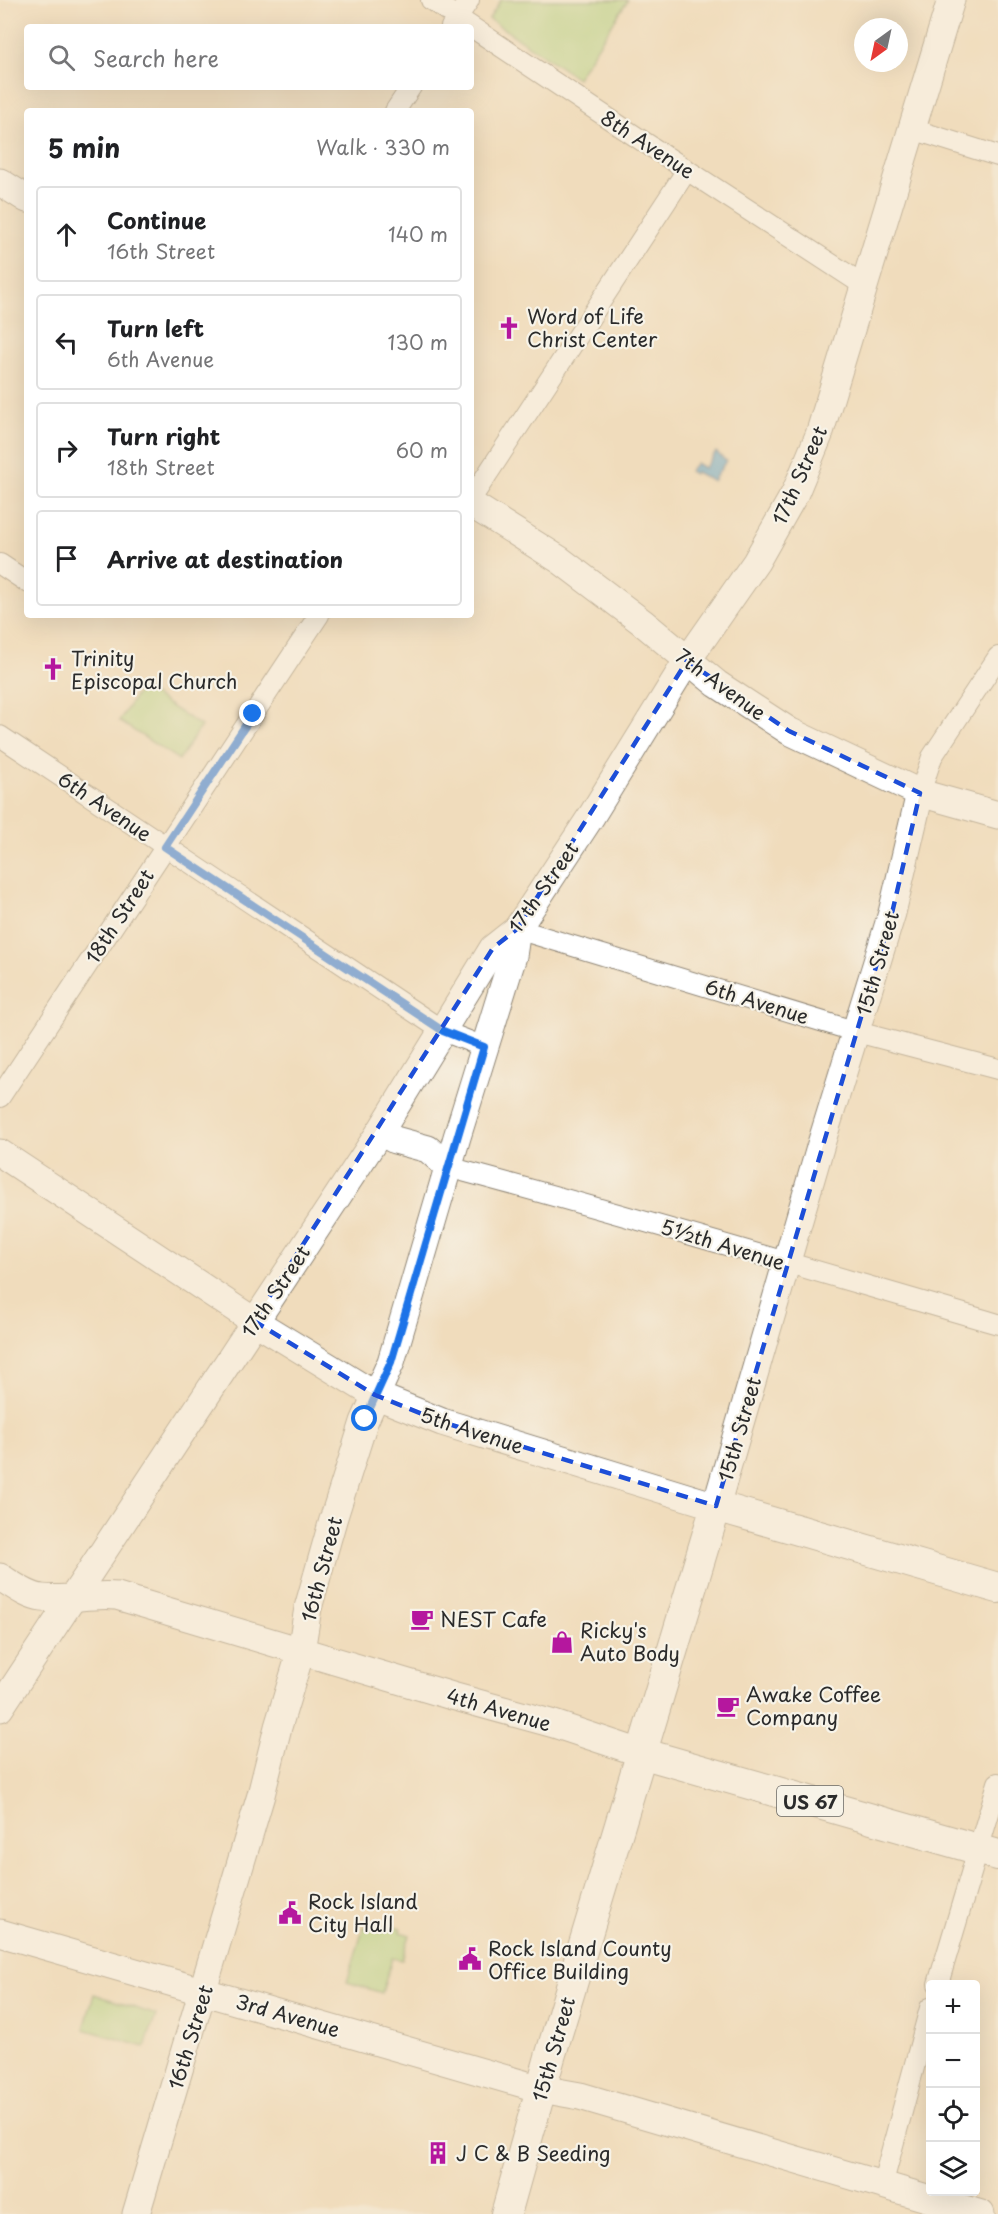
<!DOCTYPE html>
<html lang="en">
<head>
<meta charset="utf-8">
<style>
	body { margin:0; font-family:"Playpen Sans",sans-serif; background:#f2f2f2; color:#202124 }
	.controls { position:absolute; right:18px; bottom:18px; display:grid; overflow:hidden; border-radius:6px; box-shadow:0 6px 24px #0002 }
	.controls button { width:54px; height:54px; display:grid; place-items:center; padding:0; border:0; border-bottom:2px solid #e0e0e0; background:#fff; color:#202124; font:30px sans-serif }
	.compass { position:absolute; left:854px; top:18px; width:54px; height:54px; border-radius:50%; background:#fff; box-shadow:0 6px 24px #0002; rotate:213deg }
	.stop { position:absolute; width:18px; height:18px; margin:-14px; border:4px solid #1a73e8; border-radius:50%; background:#fff }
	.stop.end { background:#1a73e8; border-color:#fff; box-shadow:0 2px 6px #0008 }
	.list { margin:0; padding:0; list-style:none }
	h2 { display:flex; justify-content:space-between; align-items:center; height:78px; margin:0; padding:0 24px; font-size:26px }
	h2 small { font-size:20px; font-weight:400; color:#757577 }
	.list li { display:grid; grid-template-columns:39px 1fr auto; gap:18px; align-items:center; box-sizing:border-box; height:96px; margin:0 12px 12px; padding:0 12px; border:2px solid #e0e0e0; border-radius:6px }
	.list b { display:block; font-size:22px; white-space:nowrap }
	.list p { margin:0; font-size:20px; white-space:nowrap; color:#757577 }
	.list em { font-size:20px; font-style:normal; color:#757577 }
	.icon { flex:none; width:33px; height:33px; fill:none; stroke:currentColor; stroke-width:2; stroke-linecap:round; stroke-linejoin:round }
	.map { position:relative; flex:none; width:998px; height:2214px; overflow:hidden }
	.search { position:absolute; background:#fff; box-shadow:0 6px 24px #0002; left:24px; top:24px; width:450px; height:66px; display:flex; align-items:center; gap:15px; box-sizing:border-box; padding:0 21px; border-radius:6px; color:#757577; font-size:22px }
	.panel { position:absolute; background:#fff; box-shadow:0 6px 24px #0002; left:24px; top:108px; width:450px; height:510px; border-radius:6px }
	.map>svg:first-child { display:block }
	.green { fill:#a9d37f; stroke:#6a7f55; stroke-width:1.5 }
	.water { fill:#56a2ce; stroke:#40667c; stroke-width:1.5 }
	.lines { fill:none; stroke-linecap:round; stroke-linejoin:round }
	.street-casing { stroke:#8e8474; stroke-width:22 }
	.secondary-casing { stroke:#8e8474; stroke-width:29 }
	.primary-casing { stroke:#8e8474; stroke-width:32 }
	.street { stroke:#fff; stroke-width:20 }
	.secondary { stroke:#fff; stroke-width:27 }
	.primary { stroke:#fff; stroke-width:30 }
	.route { stroke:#1a73e8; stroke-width:8 }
	.marked { fill:none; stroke:#1d4ed8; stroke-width:4.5; stroke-dasharray:12 8; stroke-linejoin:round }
	.labels { text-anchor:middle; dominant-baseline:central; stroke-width:4.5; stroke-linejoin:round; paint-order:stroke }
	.shield { fill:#f7f3e8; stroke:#686764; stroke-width:1.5 }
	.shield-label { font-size:18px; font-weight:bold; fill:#2b2b2b }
	.street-label { font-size:20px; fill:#2b2b2b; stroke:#f7f3e8 }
	.poi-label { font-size:20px; fill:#2b2b2b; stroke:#f7f3e8; text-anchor:start }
</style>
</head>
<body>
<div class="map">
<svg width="998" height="2214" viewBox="0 0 998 2214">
	<rect width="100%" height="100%" fill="#f7f3e8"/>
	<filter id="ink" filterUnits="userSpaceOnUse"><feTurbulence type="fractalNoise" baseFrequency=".0167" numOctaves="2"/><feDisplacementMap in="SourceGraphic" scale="12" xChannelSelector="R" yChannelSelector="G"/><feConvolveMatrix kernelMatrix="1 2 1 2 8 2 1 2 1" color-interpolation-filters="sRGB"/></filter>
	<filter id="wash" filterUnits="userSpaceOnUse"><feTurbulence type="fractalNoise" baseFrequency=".008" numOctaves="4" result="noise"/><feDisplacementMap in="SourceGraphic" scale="24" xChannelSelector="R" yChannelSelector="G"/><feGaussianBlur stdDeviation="1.35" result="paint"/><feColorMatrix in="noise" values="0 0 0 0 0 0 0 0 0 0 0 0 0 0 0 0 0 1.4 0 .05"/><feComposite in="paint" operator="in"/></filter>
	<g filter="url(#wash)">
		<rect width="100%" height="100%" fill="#f0dcbc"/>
		<!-- green -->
		<g class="green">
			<polygon points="501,0 628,0 577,78 489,19"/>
			<polygon points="141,687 201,726 179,760 119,721"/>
			<polygon points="386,1924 401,1928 400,1932 410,1935 402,1960 392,1958 382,1993 347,1982 364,1926 383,1932"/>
			<polygon points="94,1994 156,2015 145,2047 84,2029"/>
		</g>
		<!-- water -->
		<polygon class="water" points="716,452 726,461 713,481 696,472 694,474 689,471 696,463 704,468"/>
	</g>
	<g filter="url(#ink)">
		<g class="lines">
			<!-- street casing -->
			<g class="street-casing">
				<g id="street">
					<polyline points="431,0 644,142 865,286"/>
					<polyline points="451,27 469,0"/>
					<polyline points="395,111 411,87"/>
					<polyline points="912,129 998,156"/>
					<polyline points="471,499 687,170"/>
					<polyline points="0,564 27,582"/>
					<polyline points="0,736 443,1031 484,1047"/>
					<polyline points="920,793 932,757 998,657"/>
					<polyline points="517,929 857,1032 998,1069"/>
					<polyline points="0,1097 319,615"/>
					<path d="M448 1167C632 1216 815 1271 998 1324"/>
					<polyline points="938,1984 998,1783"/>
					<polyline points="882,2186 930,2008"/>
				</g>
			</g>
			<!-- secondary casing -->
			<g class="secondary-casing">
				<g id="secondary">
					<polyline points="0,182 27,199"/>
					<polyline points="471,504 560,560 642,622 717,684 789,731 920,793 998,815"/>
					<polyline points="380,1132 395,1140 428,1149 448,1167"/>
					<polyline points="0,1153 254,1321 375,1395 442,1422 716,1506 821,1144 892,913 920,793"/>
					<path d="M0 1577C13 1585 27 1596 42 1598 67 1601 92 1593 117 1596L452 1696 554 1724 641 1753"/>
					<polyline points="0,1708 380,1132 493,948 517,929 592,815 687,661 756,562 795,493 819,435 951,0"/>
					<polyline points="0,1933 541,2089 580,2096 981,2214"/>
					<polyline points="136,2214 261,1795 278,1727 301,1651 308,1608 333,1520 364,1422 391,1362 457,1137 513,956 517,929"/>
				</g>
			</g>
			<!-- primary casing -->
			<g class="primary-casing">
				<g id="primary">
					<polyline points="641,1753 998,1855"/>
					<polyline points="506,2214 550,2057 716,1506 998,1588"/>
				</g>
			</g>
			<!-- street -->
			<use href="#street" class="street"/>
			<!-- secondary -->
			<use href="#secondary" class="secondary"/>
			<!-- primary -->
			<use href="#primary" class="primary"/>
		</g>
	</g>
	<g class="lines" filter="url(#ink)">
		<!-- route -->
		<polyline class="route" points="253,714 165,847 443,1031 484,1047 391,1362 365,1419"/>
	</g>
	<!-- marked area -->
	<path d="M0 0H998V2214H0ZM687 661 789 731 920 793 892 913 716 1506 442 1422 375 1395 254 1321 493 948 517 929Z" fill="#f0dcbc" fill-opacity=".55" fill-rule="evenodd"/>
	<path class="marked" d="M687 661 789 731 920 793 892 913 716 1506 442 1422 375 1395 254 1321 493 948 517 929Z"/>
	<!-- icons -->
	<defs>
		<g id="church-bare" transform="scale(1.8)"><path d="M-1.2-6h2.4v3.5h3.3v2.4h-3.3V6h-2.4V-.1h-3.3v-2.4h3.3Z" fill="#b5179e" stroke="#f7f3e8" stroke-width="2.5" paint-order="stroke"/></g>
		<g id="cafe-bare" transform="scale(1.8)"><path d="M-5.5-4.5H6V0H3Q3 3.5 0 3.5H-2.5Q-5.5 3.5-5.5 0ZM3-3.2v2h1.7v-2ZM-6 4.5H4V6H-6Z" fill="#b5179e" stroke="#f7f3e8" stroke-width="2.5" paint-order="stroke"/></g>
		<g id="shop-bare" transform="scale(1.8)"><path d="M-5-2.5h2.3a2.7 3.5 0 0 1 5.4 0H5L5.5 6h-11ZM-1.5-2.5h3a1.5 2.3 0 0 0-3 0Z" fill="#b5179e" stroke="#f7f3e8" stroke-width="2.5" paint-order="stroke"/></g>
		<g id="civic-bare" transform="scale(1.8)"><path d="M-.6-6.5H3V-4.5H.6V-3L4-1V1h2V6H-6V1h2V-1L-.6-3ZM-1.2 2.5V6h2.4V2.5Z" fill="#b5179e" stroke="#f7f3e8" stroke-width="2.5" paint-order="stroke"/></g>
		<g id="building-bare" transform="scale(1.8)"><path d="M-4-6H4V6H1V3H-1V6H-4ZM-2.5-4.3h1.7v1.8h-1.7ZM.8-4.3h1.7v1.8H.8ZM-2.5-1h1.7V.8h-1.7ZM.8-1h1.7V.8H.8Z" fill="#b5179e" stroke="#f7f3e8" stroke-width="2.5" paint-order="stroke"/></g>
	</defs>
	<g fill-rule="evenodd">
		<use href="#church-bare" x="509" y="328"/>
		<use href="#church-bare" x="53" y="669"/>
		<use href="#cafe-bare" x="422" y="1619"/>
		<use href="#shop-bare" x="562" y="1642"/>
		<use href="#cafe-bare" x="728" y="1706"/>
		<use href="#civic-bare" x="290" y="1913"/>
		<use href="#civic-bare" x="470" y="1959"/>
		<use href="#building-bare" x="438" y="2153"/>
	</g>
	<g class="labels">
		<!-- shield labels -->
		<rect class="shield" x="777" y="1786" width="66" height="30" rx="4.5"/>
		<g class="shield-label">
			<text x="810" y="1801">US 67</text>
		</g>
		<!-- street labels -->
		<g class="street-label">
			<text transform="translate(648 144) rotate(33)">8th Avenue</text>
			<text transform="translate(799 475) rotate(-66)">17th Street</text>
			<text transform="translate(721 684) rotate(36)">7th Avenue</text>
			<text transform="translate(105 806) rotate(34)">6th Avenue</text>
			<text transform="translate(543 887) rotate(-55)">17th Street</text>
			<text transform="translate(119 916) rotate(-57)">18th Street</text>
			<text transform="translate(877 963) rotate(-74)">15th Street</text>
			<text transform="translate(757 1001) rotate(17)">6th Avenue</text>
			<text transform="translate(723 1244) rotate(17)">5½th Avenue</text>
			<text transform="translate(275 1291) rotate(-56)">17th Street</text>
			<text transform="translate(739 1429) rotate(-74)">15th Street</text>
			<text transform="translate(472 1430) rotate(18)">5th Avenue</text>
			<text transform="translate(321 1569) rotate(-75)">16th Street</text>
			<text transform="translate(499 1709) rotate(16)">4th Avenue</text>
			<text transform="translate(288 2015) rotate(16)">3rd Avenue</text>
			<text transform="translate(190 2037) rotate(-73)">16th Street</text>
			<text transform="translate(553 2049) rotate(-74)">15th Street</text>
		</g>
		<!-- poi labels -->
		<g class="poi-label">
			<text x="527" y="316">Word of Life<tspan x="527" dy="23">Christ Center</tspan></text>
			<text x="71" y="658">Trinity<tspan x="71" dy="23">Episcopal Church</tspan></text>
			<text x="440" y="1619">NEST Cafe</text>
			<text x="580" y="1630">Ricky's<tspan x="580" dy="23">Auto Body</tspan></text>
			<text x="746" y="1694">Awake Coffee<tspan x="746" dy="23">Company</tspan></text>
			<text x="308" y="1901">Rock Island<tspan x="308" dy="23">City Hall</tspan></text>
			<text x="488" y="1948">Rock Island County<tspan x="488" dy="23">Office Building</tspan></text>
			<text x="456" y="2153">J C &amp; B Seeding</text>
		</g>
	</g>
</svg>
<div class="controls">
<button>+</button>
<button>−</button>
<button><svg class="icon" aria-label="locate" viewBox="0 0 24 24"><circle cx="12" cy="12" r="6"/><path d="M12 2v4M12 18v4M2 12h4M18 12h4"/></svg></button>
<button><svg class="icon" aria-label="layers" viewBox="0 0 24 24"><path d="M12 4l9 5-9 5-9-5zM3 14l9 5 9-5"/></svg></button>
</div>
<svg class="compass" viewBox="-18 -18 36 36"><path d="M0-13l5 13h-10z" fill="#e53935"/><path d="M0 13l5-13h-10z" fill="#757577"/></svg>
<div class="stop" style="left:365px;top:1419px"></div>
<div class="stop end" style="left:253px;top:714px"></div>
<div class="search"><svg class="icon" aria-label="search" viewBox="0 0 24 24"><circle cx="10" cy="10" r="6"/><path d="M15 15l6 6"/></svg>Search here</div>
<section class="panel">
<h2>5 min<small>Walk · 330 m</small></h2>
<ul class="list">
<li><svg class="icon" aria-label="ahead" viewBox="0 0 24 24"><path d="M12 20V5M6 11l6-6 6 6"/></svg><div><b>Continue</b><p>16th Street</p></div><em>140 m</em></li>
<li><svg class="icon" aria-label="left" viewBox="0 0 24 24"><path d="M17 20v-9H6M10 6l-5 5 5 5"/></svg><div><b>Turn left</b><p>6th Avenue</p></div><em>130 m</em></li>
<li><svg class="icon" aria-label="right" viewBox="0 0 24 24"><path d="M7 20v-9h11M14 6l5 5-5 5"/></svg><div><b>Turn right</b><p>18th Street</p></div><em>60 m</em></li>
<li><svg class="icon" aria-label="arrive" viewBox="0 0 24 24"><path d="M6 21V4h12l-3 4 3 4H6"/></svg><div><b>Arrive at destination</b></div></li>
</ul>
</section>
</div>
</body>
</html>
